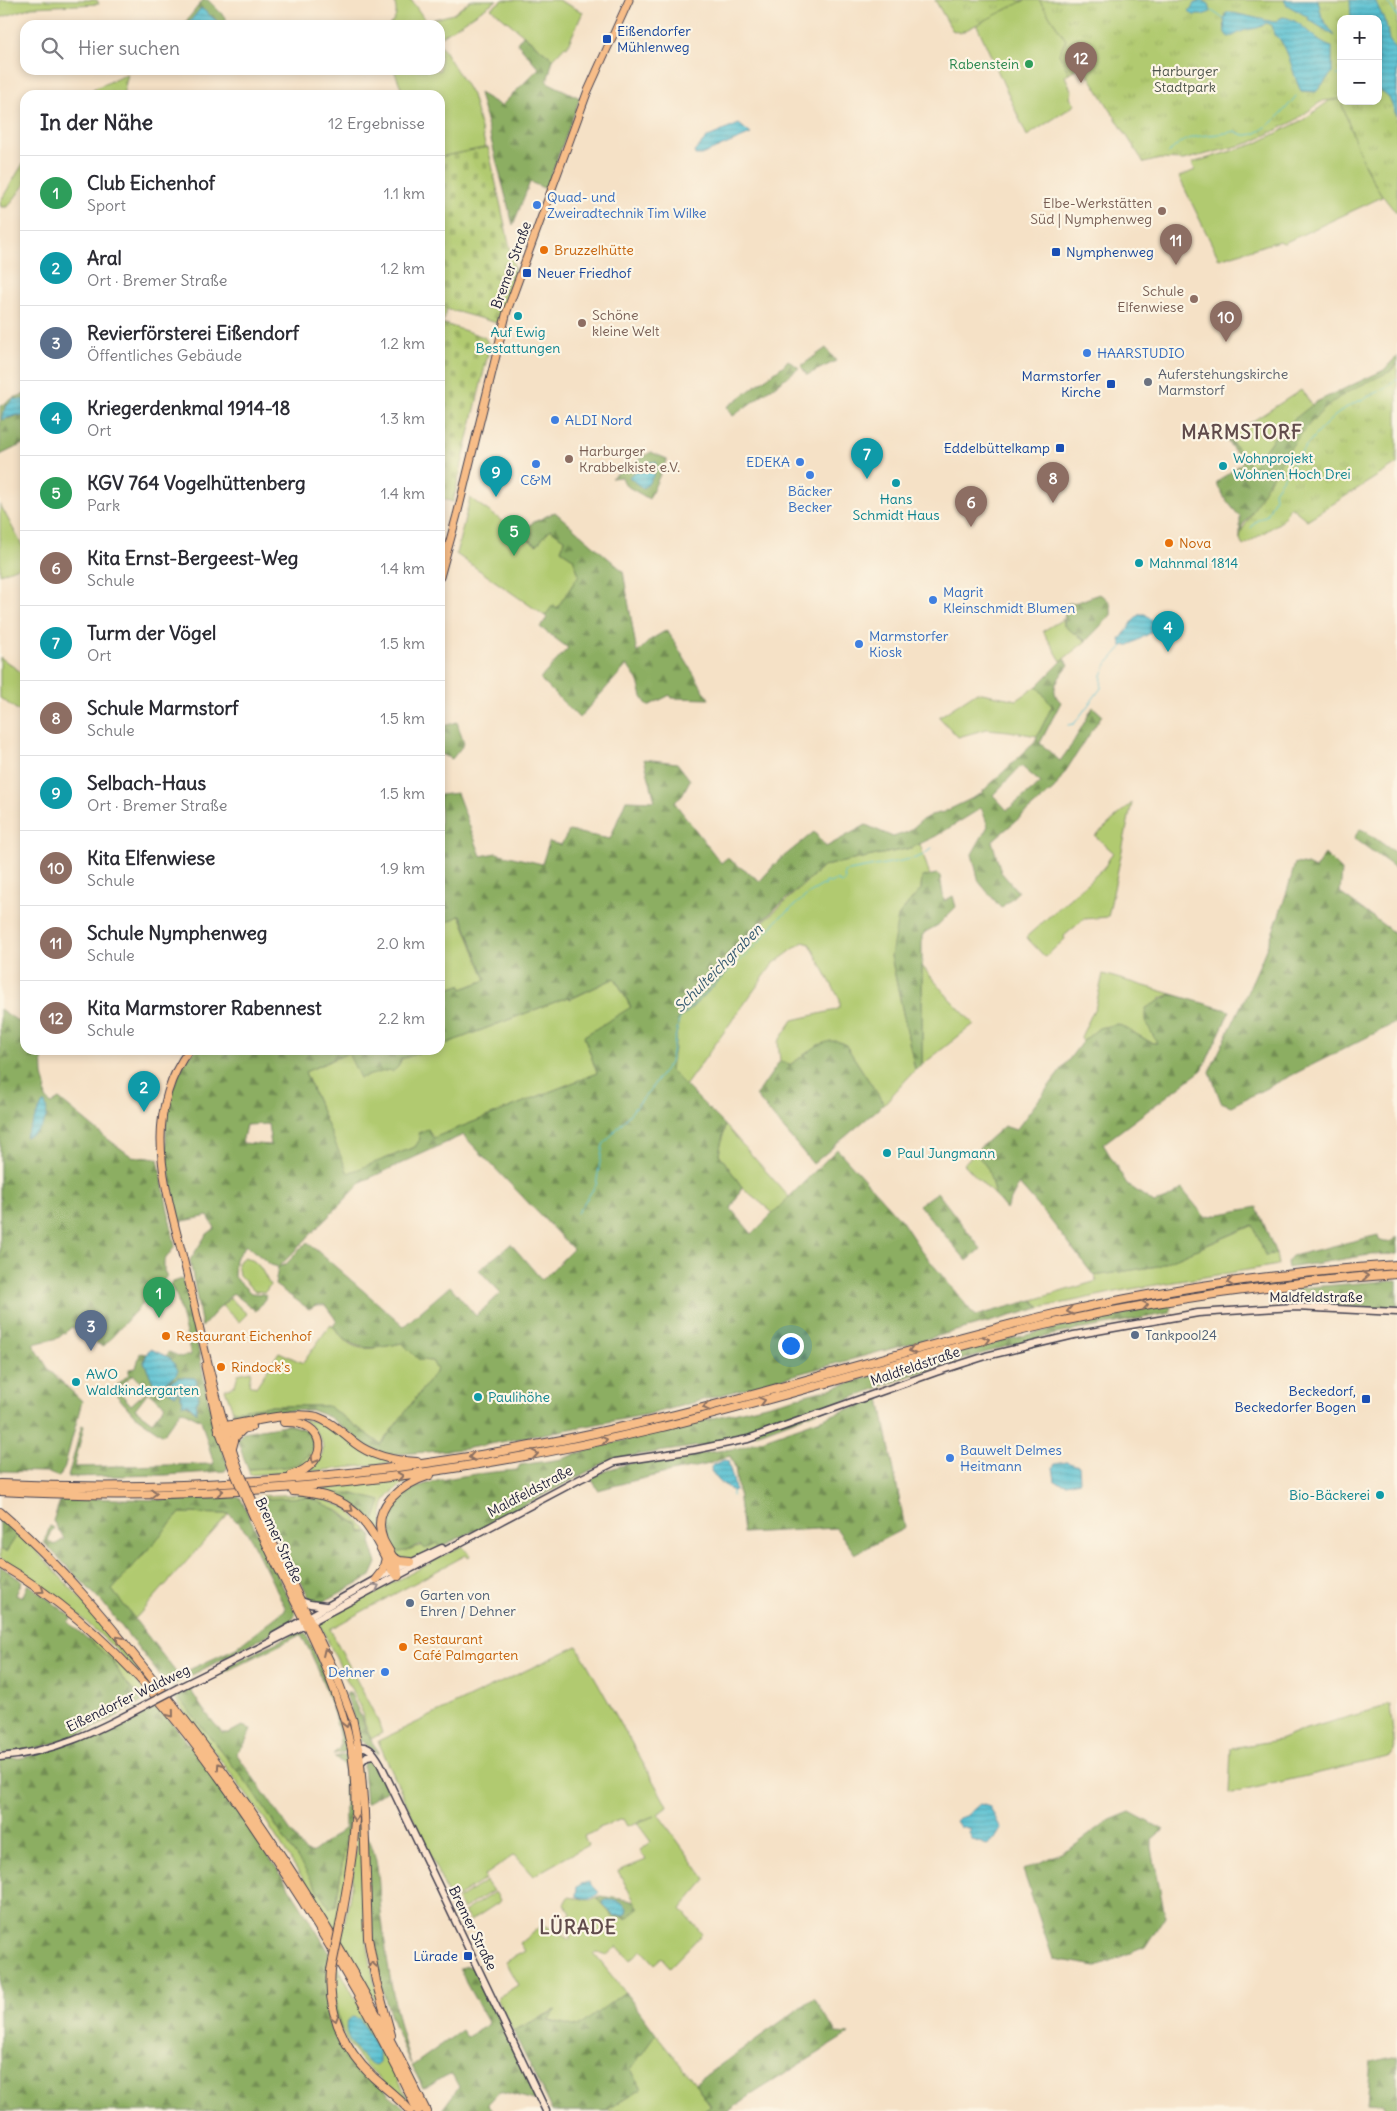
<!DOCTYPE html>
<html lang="de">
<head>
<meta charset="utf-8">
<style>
	body { margin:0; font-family:Delius,sans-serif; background:#f7f7f7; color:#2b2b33 }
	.controls { position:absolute; right:15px; top:15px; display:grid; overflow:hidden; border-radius:10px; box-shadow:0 2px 8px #0003 }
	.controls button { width:45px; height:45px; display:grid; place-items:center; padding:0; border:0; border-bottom:1px solid #e1e1e2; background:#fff; color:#2b2b33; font:25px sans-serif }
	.you { position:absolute; left:790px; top:1345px; width:18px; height:18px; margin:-12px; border:4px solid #fff; border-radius:50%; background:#1a73e8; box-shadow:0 0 0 8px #1a73e833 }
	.badge { display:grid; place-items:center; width:32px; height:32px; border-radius:50%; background:#b5179e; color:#fff; font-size:16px; font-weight:700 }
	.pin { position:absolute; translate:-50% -41px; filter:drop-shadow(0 1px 2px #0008) }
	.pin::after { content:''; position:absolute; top:26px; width:18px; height:15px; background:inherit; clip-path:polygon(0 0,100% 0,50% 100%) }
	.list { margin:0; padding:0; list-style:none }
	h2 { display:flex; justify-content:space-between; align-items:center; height:65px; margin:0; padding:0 20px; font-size:21px }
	h2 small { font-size:16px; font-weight:400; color:#7c7c81 }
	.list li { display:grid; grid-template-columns:32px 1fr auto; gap:15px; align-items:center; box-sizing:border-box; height:75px; padding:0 20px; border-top:1px solid #e1e1e2 }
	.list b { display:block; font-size:19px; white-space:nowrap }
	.list p { margin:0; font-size:16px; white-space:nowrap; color:#7c7c81 }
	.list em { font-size:16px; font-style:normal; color:#7c7c81 }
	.icon { flex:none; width:28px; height:28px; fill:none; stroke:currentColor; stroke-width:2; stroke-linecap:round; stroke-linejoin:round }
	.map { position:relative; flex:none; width:1397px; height:2111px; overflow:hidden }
	.search { position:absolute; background:#fff; box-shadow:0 2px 8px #0003; left:20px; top:20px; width:425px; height:55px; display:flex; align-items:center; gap:12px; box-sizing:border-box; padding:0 18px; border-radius:15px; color:#7c7c81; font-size:19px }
	.panel { position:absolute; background:#fff; box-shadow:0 2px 8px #0003; left:20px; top:90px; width:425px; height:965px; border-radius:15px }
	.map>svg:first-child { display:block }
	.green { fill:#b1ca70; stroke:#6a7656 }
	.forest { fill:url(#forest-firs); stroke:#57684e; fill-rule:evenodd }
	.cemetery { fill:url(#cemetery-stones); stroke:#6a7656 }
	.park { fill:url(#park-tufts); stroke:#6a7656; fill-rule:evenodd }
	.water { fill:url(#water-rules); stroke:#3c7186 }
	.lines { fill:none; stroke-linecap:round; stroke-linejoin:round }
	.stream { stroke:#56c0d2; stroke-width:1 }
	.secondary-casing { stroke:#423f50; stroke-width:9 }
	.primary-casing { stroke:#423f50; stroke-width:9 }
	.motorway-casing { stroke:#423f50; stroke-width:10 }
	.secondary { stroke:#fce5cf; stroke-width:6 }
	.primary { stroke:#f7bd88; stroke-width:7 }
	.motorway { stroke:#f7bd88; stroke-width:8 }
	.secondary-bridge-casing { stroke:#423f50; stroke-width:9; stroke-linecap:butt }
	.primary-bridge-casing { stroke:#423f50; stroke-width:9; stroke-linecap:butt }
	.motorway-bridge-casing { stroke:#423f50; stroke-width:10; stroke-linecap:butt }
	.secondary-bridge { stroke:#fce5cf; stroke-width:6 }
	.primary-bridge { stroke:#f7bd88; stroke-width:7 }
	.motorway-bridge { stroke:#f7bd88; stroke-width:8 }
	.oneway { stroke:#8c7062 }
	.oneway2 { stroke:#9a8d8c }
	.transit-dot { fill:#1a4fb4; stroke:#fcf5e5; stroke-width:2 }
	.leisure-dot { fill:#2e9e5b; stroke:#fcf5e5; stroke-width:2 }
	.shop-dot { fill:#3f7fe0; stroke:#fcf5e5; stroke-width:2 }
	.education-dot { fill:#8d6e63; stroke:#fcf5e5; stroke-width:2 }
	.food-dot { fill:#e8710a; stroke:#fcf5e5; stroke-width:2 }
	.culture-dot { fill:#0f9aa8; stroke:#fcf5e5; stroke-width:2 }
	.worship-dot { fill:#6b7280; stroke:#fcf5e5; stroke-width:2 }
	.service-dot { fill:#5c6f8a; stroke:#fcf5e5; stroke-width:2 }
	.labels { text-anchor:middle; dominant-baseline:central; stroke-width:4.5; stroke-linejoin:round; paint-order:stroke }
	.transit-label { font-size:14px; fill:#164399; stroke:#fcf5e5; text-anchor:end }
	.leisure-label { font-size:14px; fill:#27864d; stroke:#fcf5e5; text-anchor:end }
	.park-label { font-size:14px; fill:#4d544b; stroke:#fcf5e5 }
	.shop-label { font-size:14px; fill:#366cbe; stroke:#fcf5e5; text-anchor:start }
	.education-label { font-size:14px; fill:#785e54; stroke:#fcf5e5; text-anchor:end }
	.food-label { font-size:14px; fill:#c56008; stroke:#fcf5e5; text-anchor:start }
	.street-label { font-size:14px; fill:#22223b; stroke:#fcf5e5 }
	.culture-label { font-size:14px; fill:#0d838f; stroke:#fcf5e5; text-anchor:start }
	.worship-label { font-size:14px; fill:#5b616d; stroke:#fcf5e5; text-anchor:start }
	.service-label { font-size:14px; fill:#4e5e75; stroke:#fcf5e5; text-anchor:start }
	.water-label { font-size:15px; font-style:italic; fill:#345970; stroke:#fcf5e5 }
	.district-label { font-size:19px; font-weight:bold; letter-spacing:1px; fill:#614c4c; stroke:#fcf5e5 }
</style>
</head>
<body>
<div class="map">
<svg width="1397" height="2111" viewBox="0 0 1397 2111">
	<defs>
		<pattern id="forest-firs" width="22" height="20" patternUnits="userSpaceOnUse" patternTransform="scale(1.25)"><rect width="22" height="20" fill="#8cae62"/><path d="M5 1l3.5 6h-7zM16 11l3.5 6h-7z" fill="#728d52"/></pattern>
		<pattern id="cemetery-stones" width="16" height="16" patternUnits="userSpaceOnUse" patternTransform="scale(1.25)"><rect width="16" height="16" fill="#b1ca70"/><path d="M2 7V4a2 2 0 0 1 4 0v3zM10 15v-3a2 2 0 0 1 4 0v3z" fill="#98ad62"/></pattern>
		<pattern id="park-tufts" width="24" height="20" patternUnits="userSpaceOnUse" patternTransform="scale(1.25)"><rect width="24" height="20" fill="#b1ca70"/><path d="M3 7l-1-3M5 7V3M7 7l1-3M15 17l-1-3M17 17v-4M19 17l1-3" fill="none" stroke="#98ad62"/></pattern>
		<pattern id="water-rules" width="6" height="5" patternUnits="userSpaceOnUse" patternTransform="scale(1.25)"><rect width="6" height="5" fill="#56c0d2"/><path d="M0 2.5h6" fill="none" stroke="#479cac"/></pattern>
	</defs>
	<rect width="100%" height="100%" fill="#fcf5e5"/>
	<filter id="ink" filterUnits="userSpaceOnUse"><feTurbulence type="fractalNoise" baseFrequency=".02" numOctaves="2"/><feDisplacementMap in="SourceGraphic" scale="10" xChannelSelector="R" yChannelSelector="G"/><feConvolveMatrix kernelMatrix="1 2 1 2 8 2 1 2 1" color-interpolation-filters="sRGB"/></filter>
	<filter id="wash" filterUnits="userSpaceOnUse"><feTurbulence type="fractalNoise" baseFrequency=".0096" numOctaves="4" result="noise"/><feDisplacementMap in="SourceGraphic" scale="20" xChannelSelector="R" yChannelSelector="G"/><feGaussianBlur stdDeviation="1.12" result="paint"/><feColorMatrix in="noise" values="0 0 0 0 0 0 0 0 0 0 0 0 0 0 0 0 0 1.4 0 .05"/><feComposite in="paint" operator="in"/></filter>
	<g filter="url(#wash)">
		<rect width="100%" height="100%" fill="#f5e1c6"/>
		<!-- green -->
		<g class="green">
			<polygon points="0,0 97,0 99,4 32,7 0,18"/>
			<path d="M394 0H411L426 21 453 14 471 0H497L442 36 440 35V25H389C398 19 397 10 394 0Z"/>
			<polygon points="503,0 558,0 583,12 567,47 565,46 553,59 491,8"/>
			<polygon points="1025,0 1039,0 1066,40 1059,54 1069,73 1065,76 1072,92 1070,98 1075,105 1027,136 976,23"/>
			<polygon points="440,44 472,95 486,148 440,157 440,95 404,95 394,70 440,70"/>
			<polygon points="1340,99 1365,166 1382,197 1284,243 1279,241 1219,259 1179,177 1195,170 1192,163 1255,144 1303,120 1329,101"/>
			<polygon points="1301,390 1313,406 1279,431 1252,467 1228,437"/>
			<polygon points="470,498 536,545 550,529 565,540 561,550 573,558 579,575 557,608 553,606 545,616 456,554"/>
			<polygon points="0,504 25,551 25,564 0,574"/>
			<polygon points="1063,619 1064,626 1086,641 1061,661 1043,631"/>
			<polygon points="0,657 25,675 25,715 0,698"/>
			<polygon points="1037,686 1053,706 1037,736 1009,731 987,729 958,737 939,717 977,692 1017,700"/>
			<polygon points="1132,803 1108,917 1084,919 1064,936 1065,939 1045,957 1026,937 1104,868 1113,852 1095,836"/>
			<path d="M920 844 930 876 922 877 921 889 911 903 891 956 915 1070 884 1104 845 1044C824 1036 806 1054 790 1065L780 1061 778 1042 793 1020 836 1010 840 1007V1000L810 944 803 942 773 964 685 1086 670 1070 679 1020 727 973 718 963 824 866 911 848Z"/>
			<polygon points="460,915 486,980 462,989 460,985 446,990 440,985 440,926"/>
			<polygon points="922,966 949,998 974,1024 922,1065"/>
			<polygon points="1103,974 1172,994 1161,998 1146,1022 1158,1043 1152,1043 1118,1024 1099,1028 1082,1042 1081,1037 1096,1005"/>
			<polygon points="615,978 631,1008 584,1036 597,1073 433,1138 428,1129 415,1147 348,1174 305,1072 348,1053 400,1063 401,1059 427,1050 440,1050 440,1046 568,997 571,999"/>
			<polygon points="725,1125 789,1197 773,1213 742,1187 719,1154"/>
			<polygon points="975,1152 989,1169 995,1196 964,1164"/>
			<polygon points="1254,1225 1265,1255 1276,1254 1278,1265 1125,1290 1040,1308 1033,1300 1097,1281 1094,1276 1158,1266"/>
			<path d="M244 1257C260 1260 263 1274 270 1285L265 1292 254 1291 239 1275 237 1263Z"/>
			<polygon points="230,1298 247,1314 239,1322 222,1306"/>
			<path d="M330 1325C338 1328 342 1339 350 1344 364 1353 387 1346 402 1343L419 1360 432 1361 437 1370 381 1444 328 1406H268L233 1411 225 1389 235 1385 238 1374 251 1371 249 1384 256 1387 279 1352 303 1363Z"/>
			<path d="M302 1419 327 1424 359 1448 398 1462 307 1472C333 1453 324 1436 302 1419Z"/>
			<polygon points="289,1424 310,1431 317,1445 311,1463 290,1472 250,1475 248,1469 291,1466 285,1425"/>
			<path d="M413 1478C377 1500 382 1503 383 1543L372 1527 381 1501 349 1493 336 1497 312 1490Z"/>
			<path d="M304 1494 313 1495 347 1508 369 1532H360L359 1525C349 1521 342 1511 333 1508 312 1500 283 1498 262 1499L261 1496Z"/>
			<polygon points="180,1513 229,1514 135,1619 112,1590"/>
			<path d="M19 1532 112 1633 180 1720C125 1655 73 1603 0 1558V1549L6 1552Z"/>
			<path d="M438 1542 439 1547C422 1554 409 1565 393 1553 408 1551 422 1544 438 1542Z"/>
			<polygon points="462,1546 470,1555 469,1557 466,1555 330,1629 378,1721 382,1733 371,1739 363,1719 362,1711 320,1625 323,1620"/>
			<polygon points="90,1633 119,1661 149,1695 143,1701 124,1681 112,1660 89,1640"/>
			<polygon points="577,1646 666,1804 667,1807 658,1814 706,1880 681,1909 702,1934 670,1967 662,1958 655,1964 642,1950 630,1960 617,1946 607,1955 597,1952 594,1954 625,1992 578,2028 547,2019 555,2010 513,2031 497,1998 518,1985 505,1962 525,1951 520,1943 543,1924 570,1940 571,1938 564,1931 571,1913 564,1904 568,1897 591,1900 597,1897 613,1917 621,1917 626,1919 638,1908 618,1871 646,1860 640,1850 651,1842 637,1823 654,1816 627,1826 623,1819 598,1828 598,1830 584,1836 588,1845 533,1876 514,1855 484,1876 485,1879 451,1901 378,1741"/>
			<path d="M175 1694 251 1788 331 1908 336 1906 350 1810 353 1804 351 1849 337 1927 342 1933C356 1877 361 1814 354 1757L357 1755C364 1796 362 1839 363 1881 364 1926 369 1970 383 2013L312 1893 266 1821 172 1695Z"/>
			<polygon points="1390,1705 1395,1751 1392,1756 1229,1794 1231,1748 1279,1740 1306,1729"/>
			<polygon points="486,1881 493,1891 463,1909 457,1900"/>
			<polygon points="495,1892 500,1900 498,1903 470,1921 464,1912"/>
			<path d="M342 1974 370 2026H369L377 2038 412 2107C395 2094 357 2061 347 2041 337 2022 334 2000 333 1978Z"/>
			<polygon points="656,2034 695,2083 712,2109 709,2111 605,2111 641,2089 631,2069"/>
		</g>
		<!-- forest -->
		<g class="forest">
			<polygon points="203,0 208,0 226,18 227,25 216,25 218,23 201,9 187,25 183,25"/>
			<polygon points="523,35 553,59 547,82 580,98 546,189 530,182 513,225 479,93 501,106 539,68 517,43"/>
			<polygon points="826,348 836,361 807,375 801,366"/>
			<polygon points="1397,356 1397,366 1274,480 1242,526 1240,539 1240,517 1225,499 1216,483 1243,462 1227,441 1228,438 1252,467 1279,431 1316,402 1384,370"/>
			<polygon points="788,360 799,368 733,416 727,407 784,365"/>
			<polygon points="25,394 25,400 14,399 8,419 17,415 25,416 25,443 0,455 0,406 13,398"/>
			<polygon points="651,452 667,459 649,499 625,485 622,477 611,478"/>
			<polygon points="555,512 623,571 637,653 650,640 667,630 709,699 672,698 670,695 648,706 642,697 638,681 627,665 579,718 540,679 568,648 540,627 547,618 545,616 553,605 557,608 579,575 573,558 561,550 565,540 550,529 537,545 515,530 530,525 532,523"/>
			<path d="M1099 594C1109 599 1112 603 1111 615L1086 641 1064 626 1065 604 1078 602Z"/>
			<path d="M1064 659 1069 665C1060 676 1047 690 1061 702L1040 743 1060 761 1071 746 1093 707 1102 715 1054 789 992 841 1001 872 1018 892 1001 908 979 882 972 854 988 826 981 807 975 812 936 836 911 848 824 866 778 906 718 963 727 973 679 1020 670 1070 725 1125 719 1154 742 1187 731 1209 752 1234 837 1149 901 1220 921 1250 975 1316 1033 1300 1040 1308 655 1413 464 1449 386 1455 369 1448 329 1417 311 1410 282 1411 231 1421 233 1411 268 1406H328L381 1444 437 1370 432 1361 419 1360 402 1343C373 1349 352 1354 333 1326L337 1321 325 1305H316L309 1309 275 1285 278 1267 271 1265 246 1245 235 1259 234 1277 251 1293 263 1294 267 1296 256 1311 233 1293 202 1327 190 1260 206 1235 215 1228 208 1216 179 1222 169 1171 166 1141V1105L184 1062 196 1050H427L401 1059 398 1067 392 1072 389 1070 360 1078 348 1053 305 1072 348 1173 415 1147 420 1139 418 1133 428 1129 433 1138 597 1073 584 1036 631 1007 615 978 570 999 568 997 440 1046V985L446 990 460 985 462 989 486 980 461 915 440 926V795L457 793 481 856 496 853 542 864 549 842 561 845 569 831 610 839 626 800 655 801 644 759 677 763 690 780 681 797 674 802 721 863 727 858 760 881 777 862 814 832 826 847 866 825 893 837 908 832 922 820 931 815 944 812 979 795 1034 743 1052 706 1037 686ZM1021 766 1041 783 1007 810 993 795ZM268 1124 271 1145 242 1143 246 1125ZM463 1135 573 1249 542 1280 511 1244 479 1270 501 1293 476 1316 450 1286 404 1326 307 1242 286 1264 279 1267 363 1181Z"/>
			<polygon points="457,722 464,744 452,759 440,754 440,736 444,726"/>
			<polygon points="1360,829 1365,831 1397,854 1397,869 1354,838"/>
			<path d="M1325 854 1342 871 1340 893 1397 935V1022L1231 1106 1221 1102 1210 1072 1212 1066C1244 1000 1277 934 1295 863L1307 865 1315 869Z"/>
			<polygon points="937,874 940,876 944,901 953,896 956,907 938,925 925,932 922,936 922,1065 915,1070 891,956 898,916 921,889 922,877"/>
			<polygon points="1172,994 1230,1011 1202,1070 1103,1144 1127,1184 1154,1203 1167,1199 1182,1189 1205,1217 1257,1207 1276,1254 1265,1255 1253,1225 1158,1266 1094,1276 1047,1216 1019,1184 1006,1209 995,1196 988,1169 975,1152 1004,1126 1016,1130 1082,1042 1099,1028 1118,1024 1152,1043 1157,1043 1146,1022 1146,1008"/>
			<polygon points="0,1009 25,1026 25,1050 42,1050 43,1075 46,1087 45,1092 46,1098 51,1104 59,1099 105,1137 131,1156 158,1159 175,1246 164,1261 164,1271 167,1276 103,1347 72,1327 58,1338 33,1344 49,1370 82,1401 64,1469 59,1477 46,1472 0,1471"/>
			<polygon points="830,1041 837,1041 845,1044 884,1104 813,1164 756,1096 780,1061 790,1065 818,1045"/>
			<polygon points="937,1192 981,1249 967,1261 919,1205"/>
			<path d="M1378 1235 1379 1240C1387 1244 1391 1242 1397 1237V1254L1369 1255 1288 1268 1287 1262 1292 1256Z"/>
			<path d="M182 1279 183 1283 186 1284 209 1405 228 1467 225 1471 166 1475 68 1477 82 1425 84 1426 74 1467 214 1464 201 1420 181 1410 163 1435 134 1415 112 1390 129 1374V1369L136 1368 140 1353 147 1354 144 1362 153 1382 160 1386 173 1378 175 1365 166 1356 169 1352 181 1357 191 1355 177 1297 170 1285 173 1282ZM133 1374 148 1390 131 1405 117 1389ZM179 1377 188 1378 197 1383 199 1398 195 1403 197 1413 180 1398 179 1392H176L175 1395 167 1390 166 1385ZM148 1392 165 1405 152 1422 135 1409Z"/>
			<polygon points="1397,1280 1397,1310 1308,1303 1298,1298 1297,1288"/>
			<path d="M1171 1304 1170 1313 1056 1334 1001 1348 912 1375 762 1432 728 1442 623 1457 608 1461 479 1529 439 1547 437 1543 425 1549 421 1544 406 1551 393 1553 384 1533C390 1520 393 1506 404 1495 421 1478 492 1472 517 1470L520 1465 562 1459 601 1446 830 1389 919 1361 1114 1314Z"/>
			<path d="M880 1398 905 1528 855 1554 836 1528 743 1533 735 1467 730 1456C721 1458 714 1463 705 1465 669 1472 634 1480 598 1490L591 1478 610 1469 631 1463 739 1448Z"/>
			<path d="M285 1425C292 1426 301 1427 307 1432 321 1446 305 1463 291 1466 277 1469 262 1468 248 1469L237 1440 243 1432Z"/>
			<polygon points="338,1493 349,1493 381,1501 372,1527 336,1497"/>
			<path d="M240 1497 296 1614 290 1621 259 1640 169 1687 103 1603 44 1543 50 1526 54 1528 50 1533 48 1541 55 1545 64 1539 53 1521 61 1498 176 1500ZM180 1513 229 1514 247 1532 286 1609 236 1648 178 1675 112 1590Z"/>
			<polygon points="308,1497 333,1508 353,1522 359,1525 360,1532 369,1532 372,1536 371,1546 377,1563 371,1576 321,1603 312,1603 264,1511 262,1499"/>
			<polygon points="0,1516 19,1532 6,1552 0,1549"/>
			<path d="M0 1566 22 1581 16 1595 22 1598 28 1584 72 1617 68 1622 112 1660 124 1681 143 1701C135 1707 125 1711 117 1716 80 1736 42 1750 0 1755Z"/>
			<path d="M298 1632 306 1634 335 1698 349 1751 333 1754C336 1751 339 1750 340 1746 342 1729 312 1647 300 1635L190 1689 202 1708 222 1733H229L242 1726 251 1729 244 1745 236 1753 305 1852 312 1853 345 1828 344 1766 334 1757 349 1754 353 1804 350 1810 336 1906 330 1908 251 1788 175 1694 192 1683Z"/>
			<polygon points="350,1692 372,1742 379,1752 378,1754 360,1740 346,1694"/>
			<path d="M160 1708C227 1789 289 1883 342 1974L333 1978 329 1967 343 2044C359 2071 385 2090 408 2111H0V1759L21 1758 47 1751 107 1729 141 1711Z"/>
			<polygon points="370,1758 378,1764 389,1789 366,1804 363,1766 365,1760"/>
			<polygon points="1130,1812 1163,1830 1152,1839 1152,1849 1165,1916 1145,1947 1097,1966 1053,1959 1023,1870 1070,1849 1108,1821"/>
			<path d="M366 1834C381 1858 378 1892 382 1920 388 1968 395 2018 411 2064 390 2020 375 1975 369 1926 366 1896 367 1864 366 1834Z"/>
			<polygon points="600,1896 634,1901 639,1908 626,1919 622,1916 613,1917 597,1897"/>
			<path d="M468 1966 473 1968 540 2097 534 2100 500 2091 488 2104 493 2111H441L459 2087 452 2074C440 2075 435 2086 423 2088L412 2066 462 2030 467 2037 489 2024 466 1983 460 1968Z"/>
			<polygon points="625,1992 656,2034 631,2069 641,2089 605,2111 552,2111 513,2031 557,2010 548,2020 578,2027"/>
			<polygon points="814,1998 836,2033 849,2034 751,2095 729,2111 704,2111 711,2106 695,2083"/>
			<polygon points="1397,2056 1397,2111 1385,2111 1383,2104 1367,2103 1371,2062"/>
		</g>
		<!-- cemetery -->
		<polygon class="cemetery" points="488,147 515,271 497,323 447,309 442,323 484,337 490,345 453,502 440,498 440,157"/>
		<!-- park -->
		<g class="park">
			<polygon points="935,0 1025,0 960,33 952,30"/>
			<path d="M1039 0H1397V213C1366 181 1355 140 1340 99L1322 101 1293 122 1250 143 1183 160 1160 159 1144 163 1082 65 1069 73 1059 54 1066 40ZM1341 19H1378V101H1341Z"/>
			<polygon points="128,74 123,95 92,95 93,89"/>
			<polygon points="25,160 25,184 8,207 1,207 0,202"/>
			<path d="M1397 364V464L1307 520 1290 506 1282 521 1243 546 1240 539 1241 532C1268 485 1290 436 1333 402 1348 390 1373 380 1391 371Z"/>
		</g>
		<!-- water -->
		<g class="water">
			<polygon points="1202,0 1209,4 1211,12 1202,15 1193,15 1189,11 1194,4"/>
			<polygon points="1284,0 1318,0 1322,18 1335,36 1309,20 1308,17 1287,5"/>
			<polygon points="1350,0 1375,0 1386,24 1389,40 1397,51 1397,117 1389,98 1378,88 1378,19 1351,19"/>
			<polygon points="201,8 217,21 216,25 187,25"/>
			<path d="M1229 12 1274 22 1283 17C1302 19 1313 42 1332 47V73L1316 92 1301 91C1292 75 1289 43 1274 35L1272 25 1266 23C1258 30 1252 28 1243 31 1237 33 1234 37 1228 37L1225 33 1224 18 1226 17 1225 14Z"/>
			<polygon points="739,124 751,134 701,155 695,155 694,152 708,137"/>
			<path d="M14 399 25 400V416L17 415 2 420C1 412 8 404 14 399Z"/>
			<path d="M647 462H656C657 471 650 485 642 488L629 477Z"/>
			<polygon points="1140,614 1145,614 1156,623 1154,631 1129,645 1122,646 1120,640 1136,617"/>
			<path d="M43 1103H45C51 1118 40 1134 25 1137Z"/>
			<polygon points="151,1349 170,1358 178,1370 176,1375 160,1386 153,1382 144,1362 148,1351"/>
			<polygon points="179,1377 195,1378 196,1380 199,1398 195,1403 197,1413 188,1404 182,1404 183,1400 179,1397 181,1395 179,1392 176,1392 176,1395 167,1390 166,1385"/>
			<path d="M724 1460 728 1461C730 1471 734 1480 735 1490L732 1491 719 1481 711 1471 712 1466Z"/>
			<polygon points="1066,1462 1079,1466 1080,1481 1067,1484 1055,1481 1053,1467 1055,1464"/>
			<polygon points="980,1804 990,1807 1001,1829 995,1839 987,1845 973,1840 969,1833 971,1830 960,1827 956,1821 959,1818 966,1816"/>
			<path d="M589 1882 599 1892C593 1901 584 1899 576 1896L577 1887 581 1884Z"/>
			<path d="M607 1900C615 1900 623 1902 627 1908L626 1913 622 1916H615L603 1904 604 1901Z"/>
			<path d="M352 2017 360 2019 379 2052V2062L375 2065C362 2062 334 2028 352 2017Z"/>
		</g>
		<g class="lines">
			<!-- stream -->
			<g class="stream">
				<polyline points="1387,0 1397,17"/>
				<polyline points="1212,11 1224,19"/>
				<polyline points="1337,75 1341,75"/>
				<path d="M1168 154C1187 130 1210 138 1235 131 1238 133 1242 135 1246 135 1263 136 1287 108 1296 96"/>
				<path d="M1251 528 1256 521 1267 515 1275 498 1274 491C1295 461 1313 431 1344 409 1359 399 1385 392 1397 379"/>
				<polyline points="1068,725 1074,724 1101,688 1102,675 1107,664 1123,646"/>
				<polyline points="577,1213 596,1185 603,1145 646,1095 670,1063 679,1020 686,1012 759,942 778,919 811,892 823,885 825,886 826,882 830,883 836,880 841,883 845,881 844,872 916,858 923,855 932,848"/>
				<polyline points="732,1491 732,1496"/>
			</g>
		</g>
	</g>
	<g filter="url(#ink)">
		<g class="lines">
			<!-- secondary casing -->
			<g class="secondary-casing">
				<g id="secondary">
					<polyline points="301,1601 310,1604 325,1606"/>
					<polyline points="274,1636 376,1579 442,1548"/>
					<polyline points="178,1688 305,1625 580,1479 615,1462 694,1450 748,1439 936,1372 986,1356 1074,1335 1198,1313 1245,1310 1295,1307 1397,1312"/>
					<path d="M355 1748C368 1743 374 1753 380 1763L546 2111"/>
					<path d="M0 1757C52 1753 97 1731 142 1707"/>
					<polyline points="360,1763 367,1756 374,1755"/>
				</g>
			</g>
			<!-- primary casing -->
			<g class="primary-casing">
				<g id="primary">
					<polyline points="440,577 457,515 507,311 587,93 629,0"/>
					<path d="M189 1050C170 1075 161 1108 161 1139 161 1183 176 1227 186 1270 202 1337 216 1406 240 1472"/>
					<polyline points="205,1366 218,1427 234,1472"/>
					<polyline points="252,1499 335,1672 353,1720 359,1751"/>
					<path d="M246 1500C281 1583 334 1662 352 1752"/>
				</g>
			</g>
			<!-- motorway casing -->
			<g class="motorway-casing">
				<g id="motorway">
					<path d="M284 1422C326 1420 333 1462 292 1475"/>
					<path d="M219 1431 225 1426C251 1422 292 1411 317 1417 332 1422 343 1434 355 1443 373 1457 395 1461 417 1462"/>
					<polyline points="219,1431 225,1433 251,1427"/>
					<polyline points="232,1448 235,1437 242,1430"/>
					<path d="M0 1484C209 1494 419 1473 623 1427 763 1396 899 1351 1037 1318 1155 1290 1276 1273 1397 1265"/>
					<path d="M0 1491C221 1504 443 1479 658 1428 788 1397 915 1355 1044 1325 1161 1299 1278 1283 1397 1274"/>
					<path d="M293 1491C354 1495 367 1520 392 1570L398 1576"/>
					<path d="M0 1512C58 1562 108 1622 155 1682 261 1815 352 1958 426 2111"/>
					<polyline points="392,1557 400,1561 410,1562"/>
					<path d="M0 1564C118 1632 199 1743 273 1855 327 1937 376 2022 418 2111"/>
					<path d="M398 1576C399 1563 388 1551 383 1540 370 1506 402 1484 430 1475"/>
					<polyline points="376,1579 383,1570 386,1558"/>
					<polyline points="359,1751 364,1812 368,1938 376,1981 391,2035"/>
					<path d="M340 1926C351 1868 361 1811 352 1752"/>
					<path d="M331 1970C327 2013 343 2048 373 2077 385 2088 399 2098 410 2111"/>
				</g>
			</g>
			<!-- secondary -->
			<use href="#secondary" class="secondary"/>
			<!-- primary -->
			<use href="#primary" class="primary"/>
			<!-- motorway -->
			<use href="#motorway" class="motorway"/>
			<!-- secondary-bridge casing -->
			<g class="secondary-bridge-casing">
				<polyline id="secondary-bridge" points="142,1707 178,1688"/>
			</g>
			<!-- primary-bridge casing -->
			<g class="primary-bridge-casing">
				<g id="primary-bridge">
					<polyline points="234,1472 246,1500"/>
					<polyline points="240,1472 252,1499"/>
				</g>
			</g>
			<!-- motorway-bridge casing -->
			<g class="motorway-bridge-casing">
				<polyline id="motorway-bridge" points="331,1970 340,1926"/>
			</g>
			<!-- secondary-bridge -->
			<use href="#secondary-bridge" class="secondary-bridge"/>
			<!-- primary-bridge -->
			<use href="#primary-bridge" class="primary-bridge"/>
			<!-- motorway-bridge -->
			<use href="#motorway-bridge" class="motorway-bridge"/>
		</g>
		<!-- one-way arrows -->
		<defs><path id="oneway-chevron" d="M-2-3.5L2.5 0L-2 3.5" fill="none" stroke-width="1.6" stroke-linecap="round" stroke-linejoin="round" transform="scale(1.25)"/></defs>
		<g class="oneway">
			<use href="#oneway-chevron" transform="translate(1365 1276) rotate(-4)"/>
			<use href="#oneway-chevron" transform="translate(1230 1282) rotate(172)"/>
			<use href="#oneway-chevron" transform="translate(1145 1305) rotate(-10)"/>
			<use href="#oneway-chevron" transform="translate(1070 1311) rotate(168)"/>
			<use href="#oneway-chevron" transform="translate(986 1340) rotate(-14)"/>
			<use href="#oneway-chevron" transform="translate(912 1350) rotate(165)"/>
			<use href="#oneway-chevron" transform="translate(762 1401) rotate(-15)"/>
			<use href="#oneway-chevron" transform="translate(706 1407) rotate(166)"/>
			<use href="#oneway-chevron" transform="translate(604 1440) rotate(-12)"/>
			<use href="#oneway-chevron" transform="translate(535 1454) rotate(-10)"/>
			<use href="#oneway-chevron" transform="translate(472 1457) rotate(171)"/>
			<use href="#oneway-chevron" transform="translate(314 1460) rotate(123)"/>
			<use href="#oneway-chevron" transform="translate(400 1476) rotate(-8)"/>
			<use href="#oneway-chevron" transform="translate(220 1491) rotate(-2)"/>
			<use href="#oneway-chevron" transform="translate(154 1493) rotate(-1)"/>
			<use href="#oneway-chevron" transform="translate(350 1509) rotate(36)"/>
			<use href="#oneway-chevron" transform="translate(41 1590) rotate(34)"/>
			<use href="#oneway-chevron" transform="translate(119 1639) rotate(-131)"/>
			<use href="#oneway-chevron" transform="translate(326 1652) rotate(-115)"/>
			<use href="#oneway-chevron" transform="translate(171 1714) rotate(51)"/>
			<use href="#oneway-chevron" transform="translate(346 1724) rotate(76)"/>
			<use href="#oneway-chevron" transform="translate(220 1766) rotate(-125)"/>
			<use href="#oneway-chevron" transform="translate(355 1818) rotate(92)"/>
			<use href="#oneway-chevron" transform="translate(372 1965) rotate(-100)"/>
			<use href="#oneway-chevron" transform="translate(335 2018) rotate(74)"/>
		</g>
		<use class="oneway2" href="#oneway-chevron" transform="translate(376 1587) rotate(-28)"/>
	</g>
	<!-- markers -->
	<g class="transit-dot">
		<rect x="602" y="34" width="10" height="10" rx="2.5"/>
		<rect x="1051" y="247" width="10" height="10" rx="2.5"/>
		<rect x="522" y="268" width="10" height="10" rx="2.5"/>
		<rect x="1106" y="379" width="10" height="10" rx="2.5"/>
		<rect x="1055" y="443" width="10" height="10" rx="2.5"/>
		<rect x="1361" y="1394" width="10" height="10" rx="2.5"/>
		<rect x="463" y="1951" width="10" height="10" rx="2.5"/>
	</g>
	<circle class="leisure-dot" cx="1029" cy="64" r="5"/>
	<g class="shop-dot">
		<circle cx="537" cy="205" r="5"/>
		<circle cx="1087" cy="353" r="5"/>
		<circle cx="555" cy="420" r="5"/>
		<circle cx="800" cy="462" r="5"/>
		<circle cx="536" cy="464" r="5"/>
		<circle cx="810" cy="475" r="5"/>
		<circle cx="933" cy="600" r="5"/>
		<circle cx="859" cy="644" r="5"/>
		<circle cx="950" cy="1458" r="5"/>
		<circle cx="385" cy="1672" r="5"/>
	</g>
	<g class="education-dot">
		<circle cx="1162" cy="211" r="5"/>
		<circle cx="1194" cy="299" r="5"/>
		<circle cx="582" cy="323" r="5"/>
		<circle cx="569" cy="459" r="5"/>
	</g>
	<g class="food-dot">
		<circle cx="544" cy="250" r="5"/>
		<circle cx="1169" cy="543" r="5"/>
		<circle cx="166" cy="1336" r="5"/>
		<circle cx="221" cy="1367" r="5"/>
		<circle cx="403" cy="1647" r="5"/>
	</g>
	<g class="culture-dot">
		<circle cx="518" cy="316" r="5"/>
		<circle cx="1223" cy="466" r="5"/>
		<circle cx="896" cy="483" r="5"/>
		<circle cx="1139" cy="563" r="5"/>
		<circle cx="887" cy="1153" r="5"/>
		<circle cx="76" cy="1382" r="5"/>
		<circle cx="478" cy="1397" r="5"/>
		<circle cx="1380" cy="1495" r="5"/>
	</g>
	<circle class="worship-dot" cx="1148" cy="382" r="5"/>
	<g class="service-dot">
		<circle cx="1135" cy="1335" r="5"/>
		<circle cx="410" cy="1603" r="5"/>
	</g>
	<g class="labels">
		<!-- transit labels -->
		<g class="transit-label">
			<text x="617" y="31" text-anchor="start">Eißendorfer<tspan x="617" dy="16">Mühlenweg</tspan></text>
			<text x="1066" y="252" text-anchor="start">Nymphenweg</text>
			<text x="537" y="273" text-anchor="start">Neuer Friedhof</text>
			<text x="1101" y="376">Marmstorfer<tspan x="1101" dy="16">Kirche</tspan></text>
			<text x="1050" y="448">Eddelbüttelkamp</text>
			<text x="1356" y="1391">Beckedorf,<tspan x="1356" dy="16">Beckedorfer Bogen</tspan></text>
			<text x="458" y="1956">Lürade</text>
		</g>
		<!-- leisure labels -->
		<g class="leisure-label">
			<text x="1019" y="64">Rabenstein</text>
		</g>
		<!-- park labels -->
		<g class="park-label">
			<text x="1185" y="71">Harburger<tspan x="1185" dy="16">Stadtpark</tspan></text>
		</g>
		<!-- shop labels -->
		<g class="shop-label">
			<text x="547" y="197">Quad- und<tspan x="547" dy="16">Zweiradtechnik Tim Wilke</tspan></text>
			<text x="1097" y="353">HAARSTUDIO</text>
			<text x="565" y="420">ALDI Nord</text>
			<text x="790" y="462" text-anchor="end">EDEKA</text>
			<text x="536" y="480" text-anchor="middle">C&amp;M</text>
			<text x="810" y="491" text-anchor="middle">Bäcker<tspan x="810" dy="16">Becker</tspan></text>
			<text x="943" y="592">Magrit<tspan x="943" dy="16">Kleinschmidt Blumen</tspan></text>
			<text x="869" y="636">Marmstorfer<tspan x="869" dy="16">Kiosk</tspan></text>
			<text x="960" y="1450">Bauwelt Delmes<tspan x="960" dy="16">Heitmann</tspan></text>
			<text x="375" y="1672" text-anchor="end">Dehner</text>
		</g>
		<!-- education labels -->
		<g class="education-label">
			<text x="1152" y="203">Elbe-Werkstätten<tspan x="1152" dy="16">Süd | Nymphenweg</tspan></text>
			<text x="1184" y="291">Schule<tspan x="1184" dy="16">Elfenwiese</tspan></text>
			<text x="592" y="315" text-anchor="start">Schöne<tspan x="592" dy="16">kleine Welt</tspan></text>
			<text x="579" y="451" text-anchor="start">Harburger<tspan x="579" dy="16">Krabbelkiste e.V.</tspan></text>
		</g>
		<!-- food labels -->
		<g class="food-label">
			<text x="554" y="250">Bruzzelhütte</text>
			<text x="1179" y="543">Nova</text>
			<text x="176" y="1336">Restaurant Eichenhof</text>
			<text x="231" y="1367">Rindock's</text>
			<text x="413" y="1639">Restaurant<tspan x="413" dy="16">Café Palmgarten</tspan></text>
		</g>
		<!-- street labels -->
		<g class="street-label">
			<text transform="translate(511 265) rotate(-70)">Bremer Straße</text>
			<text x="1316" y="1297">Maldfeldstraße</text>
			<text transform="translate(915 1366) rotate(-19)">Maldfeldstraße</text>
			<text transform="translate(530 1491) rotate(-28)">Maldfeldstraße</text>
			<text transform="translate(279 1540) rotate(65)">Bremer Straße</text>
			<text transform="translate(128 1698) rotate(-26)">Eißendorfer Waldweg</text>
			<text transform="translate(473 1928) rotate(64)">Bremer Straße</text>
		</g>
		<!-- culture labels -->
		<g class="culture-label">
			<text x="518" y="332" text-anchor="middle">Auf Ewig<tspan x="518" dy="16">Bestattungen</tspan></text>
			<text x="1233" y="458">Wohnprojekt<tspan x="1233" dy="16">Wohnen Hoch Drei</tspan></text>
			<text x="896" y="499" text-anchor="middle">Hans<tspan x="896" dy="16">Schmidt Haus</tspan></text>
			<text x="1149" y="563">Mahnmal 1814</text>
			<text x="897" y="1153">Paul Jungmann</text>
			<text x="86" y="1374">AWO<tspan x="86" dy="16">Waldkindergarten</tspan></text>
			<text x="488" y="1397">Paulihöhe</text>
			<text x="1370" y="1495" text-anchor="end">Bio-Bäckerei</text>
		</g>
		<!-- worship labels -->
		<g class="worship-label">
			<text x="1158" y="374">Auferstehungskirche<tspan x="1158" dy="16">Marmstorf</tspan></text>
		</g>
		<!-- service labels -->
		<g class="service-label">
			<text x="1145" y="1335">Tankpool24</text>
			<text x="420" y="1595">Garten von<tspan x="420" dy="16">Ehren / Dehner</tspan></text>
		</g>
		<!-- water labels -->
		<g class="water-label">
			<text transform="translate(718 968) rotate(-45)">Schulteichgraben</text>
		</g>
		<!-- district labels -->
		<g class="district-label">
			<text x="1242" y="432">MARMSTORF</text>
			<text x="578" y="1927">LÜRADE</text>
		</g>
	</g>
</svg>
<div class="controls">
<button>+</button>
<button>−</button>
</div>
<div class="you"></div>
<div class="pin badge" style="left:159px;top:1318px;background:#2e9e5b">1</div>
<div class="pin badge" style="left:144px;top:1112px;background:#0f9aa8">2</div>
<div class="pin badge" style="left:91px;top:1351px;background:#5c6f8a">3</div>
<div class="pin badge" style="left:1168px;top:652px;background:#0f9aa8">4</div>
<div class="pin badge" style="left:514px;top:556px;background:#2e9e5b">5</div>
<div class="pin badge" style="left:971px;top:527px;background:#8d6e63">6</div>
<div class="pin badge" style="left:867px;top:479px;background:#0f9aa8">7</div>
<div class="pin badge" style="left:1053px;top:503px;background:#8d6e63">8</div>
<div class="pin badge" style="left:496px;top:497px;background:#0f9aa8">9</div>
<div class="pin badge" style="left:1226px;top:342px;background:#8d6e63">10</div>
<div class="pin badge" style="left:1176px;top:265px;background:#8d6e63">11</div>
<div class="pin badge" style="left:1081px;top:83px;background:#8d6e63">12</div>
<div class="search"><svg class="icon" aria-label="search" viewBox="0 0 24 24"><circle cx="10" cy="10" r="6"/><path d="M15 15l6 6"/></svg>Hier suchen</div>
<section class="panel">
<h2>In der Nähe<small>12 Ergebnisse</small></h2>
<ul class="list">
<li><span class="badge" style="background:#2e9e5b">1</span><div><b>Club Eichenhof</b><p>Sport</p></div><em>1.1 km</em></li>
<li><span class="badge" style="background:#0f9aa8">2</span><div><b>Aral</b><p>Ort · Bremer Straße</p></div><em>1.2 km</em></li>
<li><span class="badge" style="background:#5c6f8a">3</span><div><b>Revierförsterei Eißendorf</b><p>Öffentliches Gebäude</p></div><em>1.2 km</em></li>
<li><span class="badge" style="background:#0f9aa8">4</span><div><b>Kriegerdenkmal 1914-18</b><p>Ort</p></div><em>1.3 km</em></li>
<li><span class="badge" style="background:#2e9e5b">5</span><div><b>KGV 764 Vogelhüttenberg</b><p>Park</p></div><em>1.4 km</em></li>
<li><span class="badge" style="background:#8d6e63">6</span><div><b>Kita Ernst-Bergeest-Weg</b><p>Schule</p></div><em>1.4 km</em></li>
<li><span class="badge" style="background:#0f9aa8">7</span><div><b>Turm der Vögel</b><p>Ort</p></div><em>1.5 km</em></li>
<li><span class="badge" style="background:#8d6e63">8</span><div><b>Schule Marmstorf</b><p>Schule</p></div><em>1.5 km</em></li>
<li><span class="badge" style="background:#0f9aa8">9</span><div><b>Selbach-Haus</b><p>Ort · Bremer Straße</p></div><em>1.5 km</em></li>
<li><span class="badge" style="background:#8d6e63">10</span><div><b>Kita Elfenwiese</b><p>Schule</p></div><em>1.9 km</em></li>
<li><span class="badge" style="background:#8d6e63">11</span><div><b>Schule Nymphenweg</b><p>Schule</p></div><em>2.0 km</em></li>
<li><span class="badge" style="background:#8d6e63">12</span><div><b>Kita Marmstorer Rabennest</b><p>Schule</p></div><em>2.2 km</em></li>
</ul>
</section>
</div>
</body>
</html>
